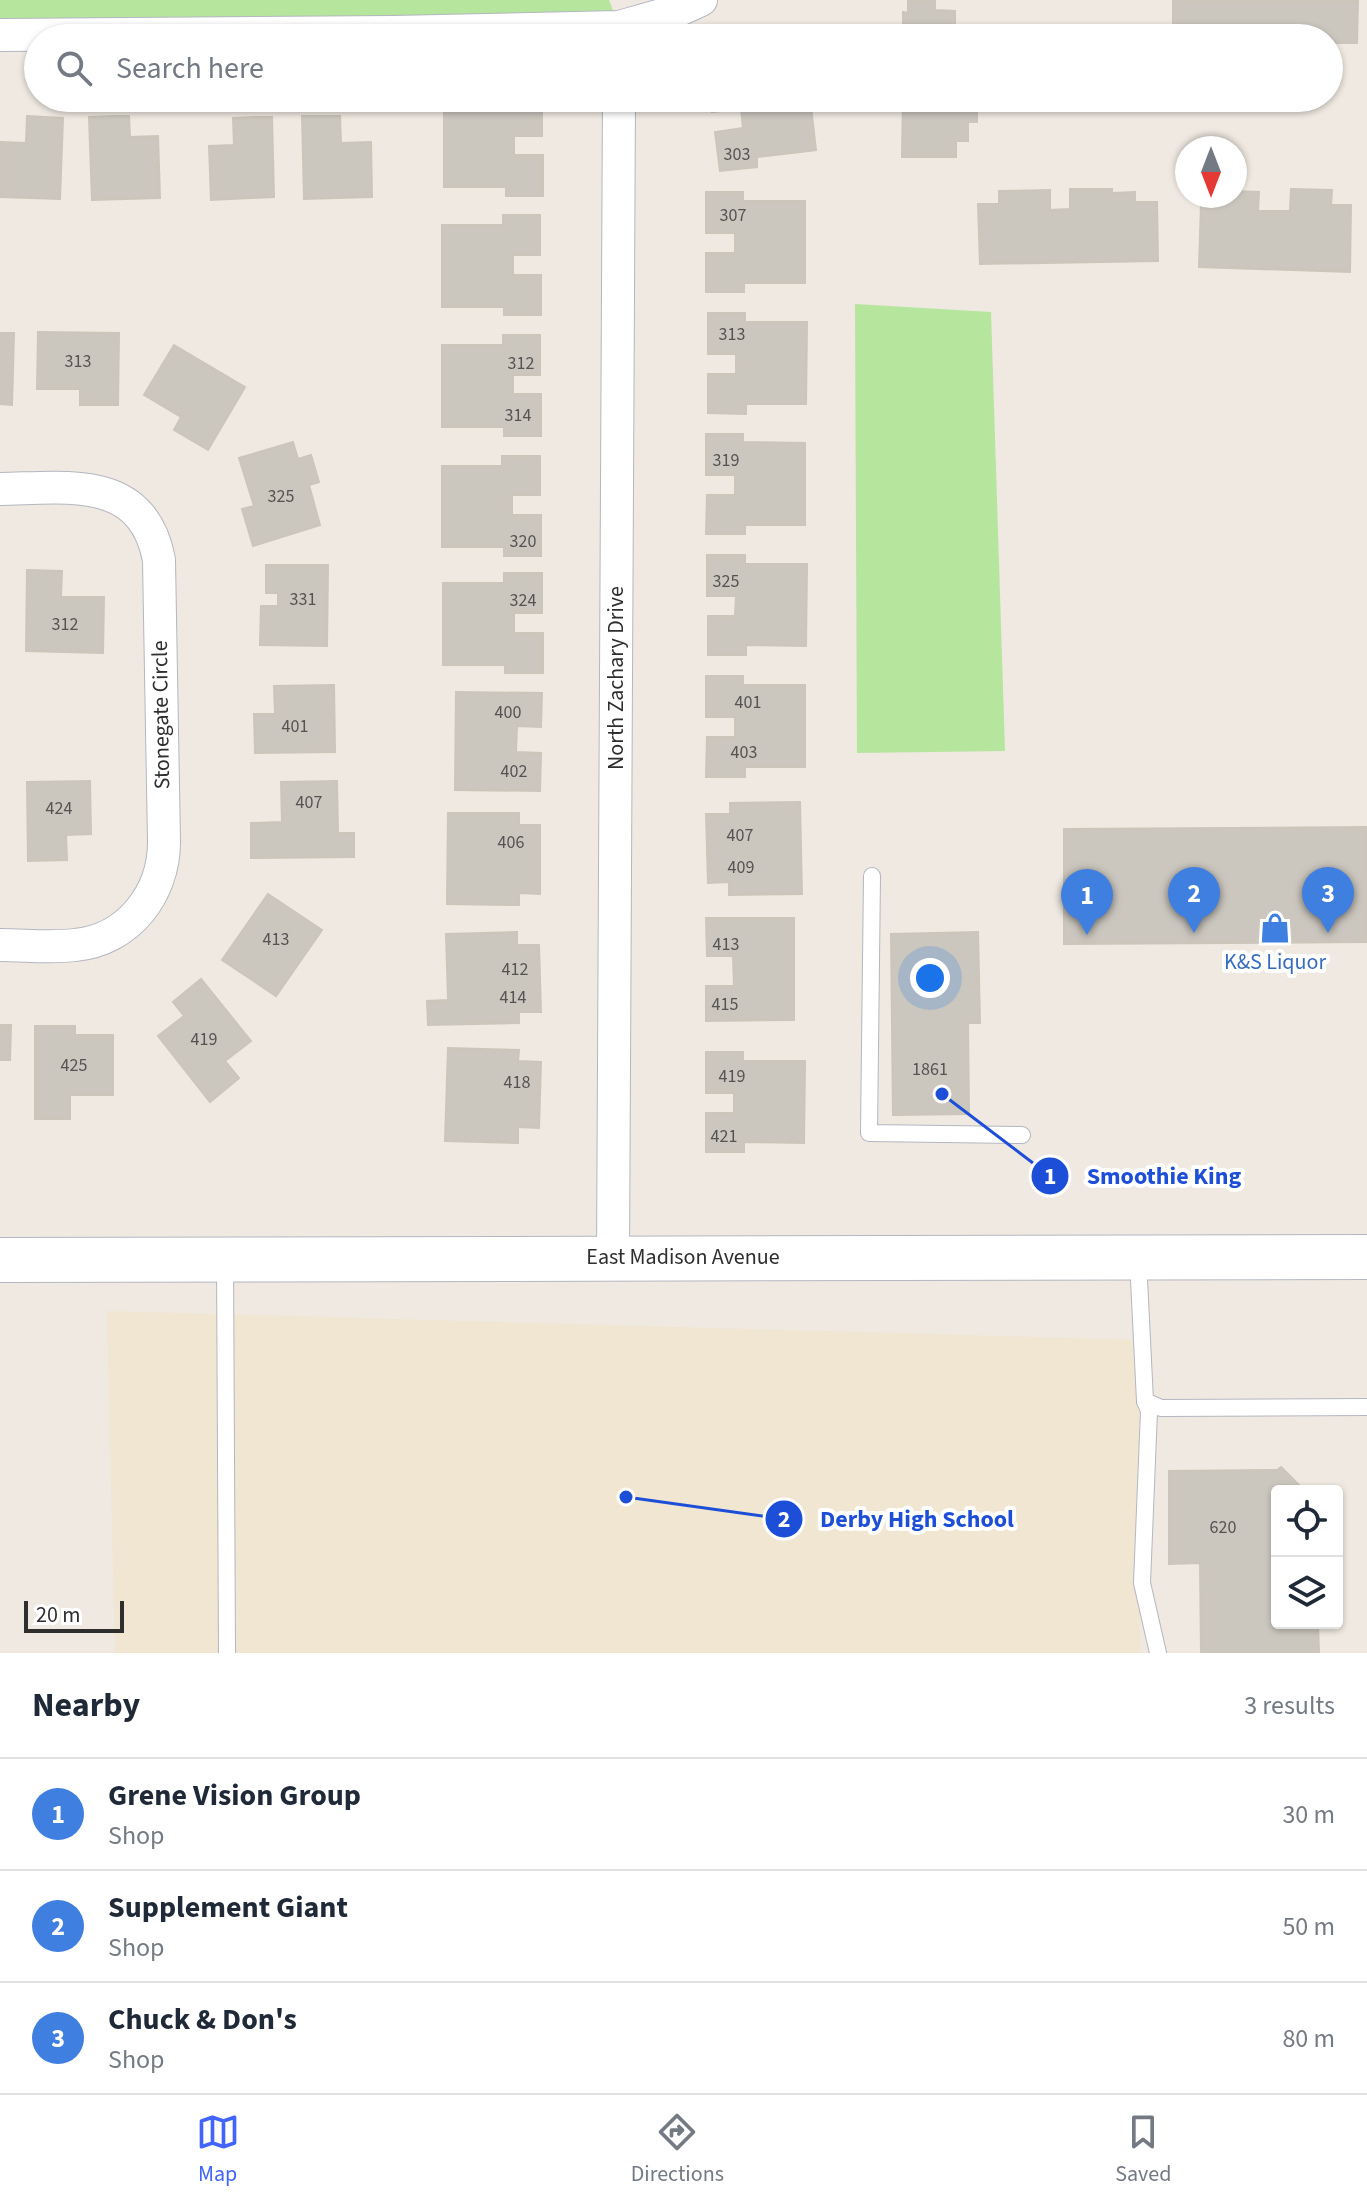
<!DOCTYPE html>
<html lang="en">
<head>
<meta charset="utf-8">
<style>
	body { margin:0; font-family:"Source Sans 3",sans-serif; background:#f6f6f7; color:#1f2937 }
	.controls { position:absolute; right:24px; bottom:24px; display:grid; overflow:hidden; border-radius:8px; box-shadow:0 2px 6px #0004 }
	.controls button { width:72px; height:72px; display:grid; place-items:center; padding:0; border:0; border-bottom:2px solid #e0e1e3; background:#fff; color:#1f2937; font:40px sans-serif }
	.compass { position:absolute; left:1175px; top:136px; width:72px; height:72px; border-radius:50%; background:#fff; box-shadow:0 2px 6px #0004; rotate:180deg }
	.scale { position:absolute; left:24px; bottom:20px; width:100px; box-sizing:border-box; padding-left:8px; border:4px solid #2e2e2e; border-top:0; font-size:22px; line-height:28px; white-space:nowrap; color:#2e2e2e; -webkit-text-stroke:6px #fff; paint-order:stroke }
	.you { position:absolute; left:930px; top:978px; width:28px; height:28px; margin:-20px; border:6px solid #fff; border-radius:50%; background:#1a73e8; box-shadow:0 0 0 12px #1a73e833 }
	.badge { display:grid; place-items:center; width:52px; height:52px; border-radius:50%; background:#4264fb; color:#fff; font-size:26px; font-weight:700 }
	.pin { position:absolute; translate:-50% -66px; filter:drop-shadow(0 2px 4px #0008) }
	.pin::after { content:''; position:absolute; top:42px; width:28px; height:24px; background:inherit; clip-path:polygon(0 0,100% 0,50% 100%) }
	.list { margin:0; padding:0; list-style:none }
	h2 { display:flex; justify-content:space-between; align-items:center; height:104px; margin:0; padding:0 32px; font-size:34px }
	h2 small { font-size:26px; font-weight:400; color:#747a83 }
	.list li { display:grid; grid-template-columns:52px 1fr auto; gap:24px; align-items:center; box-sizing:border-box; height:112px; padding:0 32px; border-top:2px solid #e0e1e3 }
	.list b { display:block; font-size:30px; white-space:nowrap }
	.list p { margin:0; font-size:26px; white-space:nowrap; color:#747a83 }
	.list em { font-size:26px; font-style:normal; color:#747a83 }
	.icon { flex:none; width:44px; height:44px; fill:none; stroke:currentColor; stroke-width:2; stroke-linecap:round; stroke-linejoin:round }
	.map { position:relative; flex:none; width:1367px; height:1653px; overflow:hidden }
	.search { position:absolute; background:#fff; box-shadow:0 2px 6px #0004; left:24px; right:24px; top:24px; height:88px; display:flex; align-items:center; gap:20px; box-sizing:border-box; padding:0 28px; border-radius:44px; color:#747a83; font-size:30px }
	.sheet { height:440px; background:#fff }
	nav { display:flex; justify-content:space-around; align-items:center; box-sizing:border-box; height:112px; border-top:2px solid #e0e1e3; background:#fff; font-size:22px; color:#747a83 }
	nav a { display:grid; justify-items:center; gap:4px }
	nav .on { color:#4264fb }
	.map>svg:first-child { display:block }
	.education { fill:#f0e6d1 }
	.green { fill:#b6e59e }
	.building { fill:#cbc7bf; stroke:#cbc5ba; stroke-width:2 }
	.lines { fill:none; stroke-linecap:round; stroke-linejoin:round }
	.lane-casing { stroke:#b4b7c1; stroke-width:18 }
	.street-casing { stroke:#b4b7c1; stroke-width:34 }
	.secondary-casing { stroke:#b4b7c1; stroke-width:46 }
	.lane { stroke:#fff; stroke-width:16 }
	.street { stroke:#fff; stroke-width:32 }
	.secondary { stroke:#fff; stroke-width:44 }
	.labels { text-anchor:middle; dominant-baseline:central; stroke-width:8; stroke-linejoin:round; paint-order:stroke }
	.number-label { font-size:18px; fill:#555452 }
	.street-label { font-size:22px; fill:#2e2e2e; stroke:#fff }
	.shop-label { font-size:22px; fill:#366cbe; stroke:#fff }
	.leader { fill:none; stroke:#1d4ed8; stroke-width:3 }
	.callout-dot { fill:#1d4ed8; stroke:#fff; stroke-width:3 }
	.mark-label { font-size:24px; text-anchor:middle; font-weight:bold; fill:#fff }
	.callout-label { font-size:24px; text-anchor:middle; font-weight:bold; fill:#1d4ed8; stroke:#fff; stroke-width:8; stroke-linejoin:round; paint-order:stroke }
</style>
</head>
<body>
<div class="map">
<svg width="1367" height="1653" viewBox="0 0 1367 1653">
	<rect width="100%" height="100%" fill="#efe9e1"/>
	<!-- education -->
	<polygon class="education" points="107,1311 1141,1340 1140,1653 115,1653"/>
	<!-- green -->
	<g class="green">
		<polygon points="0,0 609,0 619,27 0,35"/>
		<polygon points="855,304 991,312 1005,751 857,753"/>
	</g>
	<!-- building -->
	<g class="building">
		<polygon points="908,0 935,0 935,10 955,11 955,30 969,30 969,38 903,38 903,12 908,13"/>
		<polygon points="1173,0 1358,0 1357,43 1329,43 1329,38 1173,38"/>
		<polygon points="504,98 542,98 542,136 514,136 514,155 543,155 543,196 506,196 506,187 444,187 444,106 504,106"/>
		<polygon points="711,98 810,98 816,150 757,157 757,167 720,171 715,132 743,128 741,109 712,112"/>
		<polygon points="903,98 956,98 956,101 967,101 967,106 977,106 977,122 968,122 968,141 956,141 956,157 902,157"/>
		<polygon points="27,116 63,118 60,199 0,197 0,142 26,143"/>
		<polygon points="113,116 129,116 130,137 158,136 160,198 92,200 89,117"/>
		<polygon points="302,116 340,116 341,143 371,142 372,197 304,199"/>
		<polygon points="255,117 272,117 274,197 211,200 209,146 234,145 233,118"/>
		<polygon points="1070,189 1112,189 1112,193 1135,192 1135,202 1157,202 1158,261 980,264 978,204 999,204 999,191 1050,190 1050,210 1070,209"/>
		<polygon points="1291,189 1332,190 1331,205 1351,205 1350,272 1199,267 1201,204 1217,205 1217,196 1235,196 1235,191 1259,192 1258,211 1290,211"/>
		<polygon points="706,192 743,192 743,201 805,201 805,283 744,283 744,292 706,292 706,253 735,253 735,233 706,233"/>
		<polygon points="503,215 540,215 540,255 513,255 513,275 541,275 541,315 504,315 504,307 442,307 442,225 503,225"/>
		<polygon points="708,313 745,313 745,322 807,322 806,404 746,404 746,414 708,413 708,374 736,374 736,354 708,354"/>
		<polygon points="38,332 119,333 118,405 80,405 80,389 37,389"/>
		<polygon points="0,333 14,333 12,405 0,404"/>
		<polygon points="503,335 540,335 540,375 513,375 513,394 541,394 541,436 504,436 504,427 442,427 442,345 503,345"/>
		<polygon points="174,345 245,387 208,450 174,430 181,417 144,395"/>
		<polygon points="706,434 743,434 743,442 805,443 805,525 745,525 745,534 706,534 707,495 735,495 735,475 706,475"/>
		<polygon points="293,442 298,459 311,455 319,482 309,485 320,525 253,546 242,509 254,506 239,458"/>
		<polygon points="502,456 540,456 540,495 512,495 512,515 541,515 541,556 504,556 504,547 442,547 442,466 502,466"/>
		<polygon points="707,555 745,555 745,564 807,564 806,646 746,645 746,655 708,655 708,616 735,616 736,596 707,596"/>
		<polygon points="266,565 328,565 327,646 260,645 261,606 278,606 278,593 266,593"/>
		<polygon points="27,570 62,571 61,597 104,597 103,653 26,651"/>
		<polygon points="504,573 542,573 542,613 514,613 514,633 543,633 543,673 505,673 505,665 443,665 443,583 504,583"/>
		<polygon points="706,676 743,676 743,685 805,685 805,767 745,767 745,777 706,777 707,737 735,737 735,717 706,717"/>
		<polygon points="334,685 335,752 255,753 254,714 275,714 274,686"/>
		<polygon points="456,692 542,693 541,727 517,726 516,752 541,753 540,791 455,790"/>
		<polygon points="90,781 91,834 66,835 67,860 28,861 27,782"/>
		<polygon points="337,781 338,833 354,833 354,857 251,858 251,823 282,822 281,782"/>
		<polygon points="800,802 802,894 729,895 729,882 708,883 706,814 730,814 730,803"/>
		<polygon points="448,813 519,813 519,825 540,825 540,894 519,893 519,905 447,904"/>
		<polygon points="1367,827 1367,942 1064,944 1064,829"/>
		<polygon points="268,894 322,930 276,996 222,960"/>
		<polygon points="706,918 794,918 794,1020 706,1021 706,986 734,986 733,956 707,956"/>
		<polygon points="517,932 517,945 539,945 541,1012 519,1012 519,1023 428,1025 427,1001 448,1000 446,934"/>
		<polygon points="978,932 980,1023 968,1023 969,1114 893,1115 891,934"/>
		<polygon points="201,979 251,1041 225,1061 239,1078 210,1102 158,1036 184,1016 173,1002"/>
		<polygon points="0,1025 11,1025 10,1060 0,1060"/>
		<polygon points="35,1026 75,1026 75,1035 113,1035 113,1095 70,1095 70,1119 35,1119"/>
		<polygon points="448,1048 519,1050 518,1061 541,1062 539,1128 518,1127 518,1143 445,1141"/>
		<polygon points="706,1052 743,1052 743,1061 805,1061 804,1143 744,1142 744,1152 706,1152 706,1113 734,1113 734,1093 706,1093"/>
		<polygon points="1281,1467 1305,1491 1277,1491 1277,1623 1318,1623 1319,1653 1201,1653 1200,1563 1169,1564 1169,1471 1277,1470"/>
	</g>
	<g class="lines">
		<!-- lane casing -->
		<g class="lane-casing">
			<g id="lane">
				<polyline points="872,876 869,1133 1022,1135"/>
				<polyline points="1138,1259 1145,1401 1161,1408 1367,1407"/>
				<polyline points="225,1260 227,1653"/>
				<polyline points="1145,1401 1149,1411 1142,1583 1158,1653"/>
			</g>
		</g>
		<!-- street casing -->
		<g class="street-casing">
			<g id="street">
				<polyline points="0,35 394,32 619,27 679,10 701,0"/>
				<path d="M0 489C67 488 143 474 159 560L164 842C164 893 129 940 75 945 51 948 25 945 0 945"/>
				<polyline points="613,1257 619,98"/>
			</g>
		</g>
		<!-- secondary casing -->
		<g class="secondary-casing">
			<polyline id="secondary" points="0,1260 1367,1257"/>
		</g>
		<!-- lane -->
		<use href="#lane" class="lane"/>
		<!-- street -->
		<use href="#street" class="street"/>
		<!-- secondary -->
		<use href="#secondary" class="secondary"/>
	</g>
	<!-- icons -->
	<defs>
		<g id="shop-bare" transform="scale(2.4)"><path d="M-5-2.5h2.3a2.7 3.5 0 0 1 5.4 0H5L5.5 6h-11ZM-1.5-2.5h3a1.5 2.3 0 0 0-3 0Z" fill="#3f7fe0" stroke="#fff" stroke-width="2.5" paint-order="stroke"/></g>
	</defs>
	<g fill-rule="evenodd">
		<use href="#shop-bare" x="1275" y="928"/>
	</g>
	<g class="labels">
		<!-- number labels -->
		<g class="number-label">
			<text x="737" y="154">303</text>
			<text x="733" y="215">307</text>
			<text x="732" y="334">313</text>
			<text x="78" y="361">313</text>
			<text x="521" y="363">312</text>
			<text x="518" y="415">314</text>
			<text x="726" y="460">319</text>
			<text x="281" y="496">325</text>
			<text x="523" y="541">320</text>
			<text x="726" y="581">325</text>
			<text x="303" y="599">331</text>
			<text x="523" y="600">324</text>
			<text x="65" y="624">312</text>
			<text x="748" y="702">401</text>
			<text x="508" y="712">400</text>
			<text x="295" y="726">401</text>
			<text x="744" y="752">403</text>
			<text x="514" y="771">402</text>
			<text x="309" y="802">407</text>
			<text x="59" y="808">424</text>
			<text x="740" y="835">407</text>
			<text x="511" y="842">406</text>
			<text x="741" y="867">409</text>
			<text x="276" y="939">413</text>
			<text x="726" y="944">413</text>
			<text x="515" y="969">412</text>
			<text x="513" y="997">414</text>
			<text x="725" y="1004">415</text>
			<text x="204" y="1039">419</text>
			<text x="74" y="1065">425</text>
			<text x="930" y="1069">1861</text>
			<text x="732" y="1076">419</text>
			<text x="517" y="1082">418</text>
			<text x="724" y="1136">421</text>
			<text x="1223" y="1527">620</text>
		</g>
		<!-- street labels -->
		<g class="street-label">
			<text transform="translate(616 678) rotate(-90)">North Zachary Drive</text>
			<text transform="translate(161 715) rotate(-91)">Stonegate Circle</text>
			<text x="683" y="1257">East Madison Avenue</text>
		</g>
		<!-- shop labels -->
		<g class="shop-label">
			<text x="1275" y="962">K&amp;S Liquor</text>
		</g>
	</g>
	<!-- callouts -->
	<path class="leader" d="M942 1094L1050 1176M626 1497L784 1519"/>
	<g class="callout-dot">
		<circle cx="942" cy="1094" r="8"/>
		<circle cx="626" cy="1497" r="8"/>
		<circle cx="1050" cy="1176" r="20"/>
		<circle cx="784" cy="1519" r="20"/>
	</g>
	<g class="mark-label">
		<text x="1050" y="1184">1</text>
		<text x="784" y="1527">2</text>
	</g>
	<g class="callout-label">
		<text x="1164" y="1184">Smoothie King</text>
		<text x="917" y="1527">Derby High School</text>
	</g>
</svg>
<div class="controls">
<button><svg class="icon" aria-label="locate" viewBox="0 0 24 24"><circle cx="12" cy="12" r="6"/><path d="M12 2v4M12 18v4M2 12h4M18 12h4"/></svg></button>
<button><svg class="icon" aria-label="layers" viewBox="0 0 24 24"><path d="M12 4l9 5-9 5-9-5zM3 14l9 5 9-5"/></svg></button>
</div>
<svg class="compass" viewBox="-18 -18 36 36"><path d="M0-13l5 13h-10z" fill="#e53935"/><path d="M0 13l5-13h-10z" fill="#747a83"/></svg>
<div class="scale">20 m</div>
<div class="you"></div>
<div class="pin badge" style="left:1087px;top:935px;background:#3f7fe0">1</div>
<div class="pin badge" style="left:1194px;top:933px;background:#3f7fe0">2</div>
<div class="pin badge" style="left:1328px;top:933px;background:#3f7fe0">3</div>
<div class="search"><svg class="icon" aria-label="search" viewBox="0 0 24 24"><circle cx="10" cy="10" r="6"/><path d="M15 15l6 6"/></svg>Search here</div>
</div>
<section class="sheet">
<h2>Nearby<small>3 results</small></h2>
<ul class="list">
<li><span class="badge" style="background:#3f7fe0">1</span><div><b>Grene Vision Group</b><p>Shop</p></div><em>30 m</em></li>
<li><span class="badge" style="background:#3f7fe0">2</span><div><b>Supplement Giant</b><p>Shop</p></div><em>50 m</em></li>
<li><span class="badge" style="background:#3f7fe0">3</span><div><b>Chuck &amp; Don's</b><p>Shop</p></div><em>80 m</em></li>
</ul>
</section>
<nav>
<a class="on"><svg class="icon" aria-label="map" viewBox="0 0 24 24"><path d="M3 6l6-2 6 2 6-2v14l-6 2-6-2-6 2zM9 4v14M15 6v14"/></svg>Map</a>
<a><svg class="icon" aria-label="directions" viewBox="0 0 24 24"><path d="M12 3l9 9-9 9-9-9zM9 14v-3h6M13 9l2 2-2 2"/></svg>Directions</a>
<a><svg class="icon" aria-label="saved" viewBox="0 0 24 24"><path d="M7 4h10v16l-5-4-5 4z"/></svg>Saved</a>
</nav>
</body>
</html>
